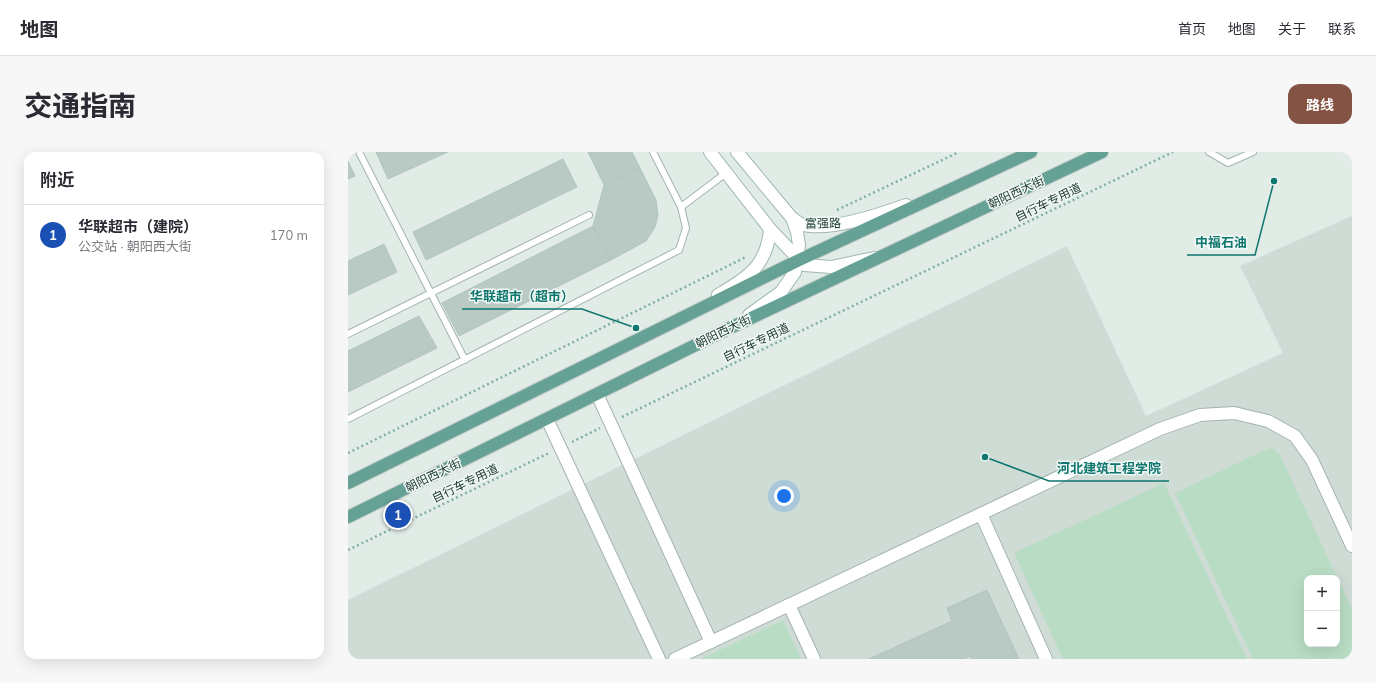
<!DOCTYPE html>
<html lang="zh">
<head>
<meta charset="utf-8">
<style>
	body { margin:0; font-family:Mulish,"Noto Sans SC",sans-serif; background:#f7f7f7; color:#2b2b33 }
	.controls { position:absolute; right:12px; bottom:12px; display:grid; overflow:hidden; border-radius:8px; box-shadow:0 4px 16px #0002 }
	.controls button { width:36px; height:36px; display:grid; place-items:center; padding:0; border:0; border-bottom:1px solid #e1e1e2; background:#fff; color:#2b2b33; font:20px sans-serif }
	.you { position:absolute; left:436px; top:344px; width:14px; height:14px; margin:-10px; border:3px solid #fff; border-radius:50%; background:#1a73e8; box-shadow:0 0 0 6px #1a73e833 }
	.badge { display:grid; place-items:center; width:26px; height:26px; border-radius:50%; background:#855343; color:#fff; font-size:13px; font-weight:700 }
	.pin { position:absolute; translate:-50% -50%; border:2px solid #fff; box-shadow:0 1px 4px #0006 }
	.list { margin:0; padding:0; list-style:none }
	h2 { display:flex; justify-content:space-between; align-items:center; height:52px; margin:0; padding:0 16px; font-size:17px }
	h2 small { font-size:13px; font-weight:400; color:#7c7c81 }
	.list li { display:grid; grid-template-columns:26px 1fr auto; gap:12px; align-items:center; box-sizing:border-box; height:60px; padding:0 16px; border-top:1px solid #e1e1e2 }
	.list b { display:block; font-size:15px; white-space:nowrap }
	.list p { margin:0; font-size:13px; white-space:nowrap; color:#7c7c81 }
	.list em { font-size:13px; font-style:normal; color:#7c7c81 }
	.map { position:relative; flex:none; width:1004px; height:507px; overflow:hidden; border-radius:12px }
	header { display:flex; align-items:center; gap:24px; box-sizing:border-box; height:56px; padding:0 20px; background:#fff; border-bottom:1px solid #e1e1e2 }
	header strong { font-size:19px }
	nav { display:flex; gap:22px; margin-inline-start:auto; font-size:14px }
	.intro { display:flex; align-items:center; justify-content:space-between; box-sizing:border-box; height:96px; padding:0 24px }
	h1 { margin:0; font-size:28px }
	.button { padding:10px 18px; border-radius:12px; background:#855343; color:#fff; font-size:14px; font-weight:700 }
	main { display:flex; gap:24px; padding:0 24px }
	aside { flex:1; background:#fff; border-radius:12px; box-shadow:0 4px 16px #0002 }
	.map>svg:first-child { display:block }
	.built { fill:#cfdcd6; fill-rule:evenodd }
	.green { fill:#b9ddc4; fill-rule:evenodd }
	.building { fill:#b9c9c3; stroke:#b3c5bf }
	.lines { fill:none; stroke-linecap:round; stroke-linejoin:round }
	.lane-casing { stroke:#a4b4ae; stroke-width:8 }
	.street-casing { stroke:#a4b4ae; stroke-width:14 }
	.secondary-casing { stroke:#9fb8b0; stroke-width:14 }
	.primary-casing { stroke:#c1c9c7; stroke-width:14 }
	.path { stroke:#81b0a3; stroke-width:2.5; stroke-dasharray:2 3; stroke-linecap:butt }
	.lane { stroke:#fff; stroke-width:6 }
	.street { stroke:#fff; stroke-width:12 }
	.secondary { stroke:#fff; stroke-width:12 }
	.primary { stroke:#65a295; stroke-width:12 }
	.labels { text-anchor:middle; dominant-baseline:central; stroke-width:3; stroke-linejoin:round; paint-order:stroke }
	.street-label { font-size:12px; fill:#213d36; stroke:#f1f8f5 }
	.leader { fill:none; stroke:#0f766e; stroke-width:1.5 }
	.callout-dot { fill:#0f766e; stroke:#f1f8f5; stroke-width:1.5 }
	.callout-label { font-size:13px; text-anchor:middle; font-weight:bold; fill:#0f766e; stroke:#f1f8f5; stroke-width:3; stroke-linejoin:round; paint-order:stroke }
</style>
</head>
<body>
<header>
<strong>地图</strong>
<nav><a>首页</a><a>地图</a><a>关于</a><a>联系</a></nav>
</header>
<div class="intro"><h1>交通指南</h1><a class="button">路线</a></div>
<main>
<aside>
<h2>附近<small></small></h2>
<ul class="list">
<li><span class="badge" style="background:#1a4fb4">1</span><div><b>华联超市（建院）</b><p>公交站 · 朝阳西大街</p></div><em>170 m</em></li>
</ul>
</aside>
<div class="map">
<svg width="1004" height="507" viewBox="0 0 1004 507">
	<rect width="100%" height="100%" fill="#e1ece7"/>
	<!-- built -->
	<path class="built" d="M1004 64V507H0V448L719 94 798 264 935 201 892 114ZM959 426H989V492H959Z"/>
	<!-- green -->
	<g class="green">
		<path d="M921 296 927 297 932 303 1004 457V507H905L827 341ZM959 426H989V492H959Z"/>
		<polygon points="816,331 899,507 715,507 666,401"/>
		<polygon points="435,468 453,507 353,507"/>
	</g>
	<!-- building -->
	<g class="building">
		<polygon points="28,0 100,0 40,27"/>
		<polygon points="240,0 284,0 292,16 256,33"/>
		<polygon points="215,7 229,35 78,108 65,80"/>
		<polygon points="0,9 7,24 0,27"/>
		<polygon points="292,16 308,48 310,63 307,75 298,89 263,108 245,74 256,33"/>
		<polygon points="245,74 263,108 111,184 94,151"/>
		<polygon points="36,92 49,120 0,143 0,109"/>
		<polygon points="71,164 89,196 0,240 0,199"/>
		<polygon points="639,438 671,507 624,507 622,504 616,507 521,507 604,469 599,456"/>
	</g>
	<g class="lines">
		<!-- lane casing -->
		<g class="lane-casing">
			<g id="lane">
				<polyline points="11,0 117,208"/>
				<polyline points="861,0 880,11 905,0"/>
				<polyline points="333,55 378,21"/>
				<polyline points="0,182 241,63"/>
				<polyline points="0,267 331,98 338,76 333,55 305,0"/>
			</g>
		</g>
		<!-- street casing -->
		<g class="street-casing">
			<g id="street">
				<polyline points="249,242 363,490"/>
				<polyline points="199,267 311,507"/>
				<polyline points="633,362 698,507"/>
				<polyline points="441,453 466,507"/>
				<polyline points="327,507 812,277 852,263 886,261 920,269 947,284 964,308 1004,394"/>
			</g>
		</g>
		<!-- secondary casing -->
		<g class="secondary-casing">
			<g id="secondary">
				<path d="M362 0 422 77C419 114 400 125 370 143"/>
				<path d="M389 0 443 65C446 67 450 71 453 72 479 81 533 62 558 53"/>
				<polyline points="422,77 456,113 483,115 526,106"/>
				<polyline points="401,163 433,140 447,120 451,93 449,80 444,66"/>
			</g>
		</g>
		<!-- primary casing -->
		<g class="primary-casing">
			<g id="primary">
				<polyline points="0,331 449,109 683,0"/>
				<polyline points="0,365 382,176 754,0"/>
			</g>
		</g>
		<!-- path -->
		<g class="path">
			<polyline points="489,58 611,0"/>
			<polyline points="274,265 825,0"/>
			<polyline points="224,290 252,276"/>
			<polyline points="0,301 398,105"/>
			<polyline points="0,398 201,301"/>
		</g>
		<!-- lane -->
		<use href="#lane" class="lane"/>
		<!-- street -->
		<use href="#street" class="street"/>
		<!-- secondary -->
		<use href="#secondary" class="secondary"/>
		<!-- primary -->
		<use href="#primary" class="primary"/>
	</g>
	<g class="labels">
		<!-- street labels -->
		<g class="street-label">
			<text transform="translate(668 40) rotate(-25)">朝阳西大街</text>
			<text transform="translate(700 50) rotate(-26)">自行车专用道</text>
			<text transform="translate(475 71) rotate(-1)">富强路</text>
			<text transform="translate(375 179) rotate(-26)">朝阳西大街</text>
			<text transform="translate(408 190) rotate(-26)">自行车专用道</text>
			<text transform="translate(85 323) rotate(-26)">朝阳西大街</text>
			<text transform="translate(117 331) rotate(-26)">自行车专用道</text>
		</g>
	</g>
	<!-- callouts -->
	<path class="leader" d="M926 29L907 103H839M288 176L234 157H114M637 305L701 329H821"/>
	<g class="callout-dot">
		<circle cx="926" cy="29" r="4"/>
		<circle cx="288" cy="176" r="4"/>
		<circle cx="637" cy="305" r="4"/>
	</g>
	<g class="callout-label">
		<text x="873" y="95">中福石油</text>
		<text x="174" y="149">华联超市（超市）</text>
		<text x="761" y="321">河北建筑工程学院</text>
	</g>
</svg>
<div class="controls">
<button>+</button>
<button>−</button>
</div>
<div class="you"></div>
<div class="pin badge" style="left:50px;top:363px;background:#1a4fb4">1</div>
</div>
</main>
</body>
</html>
